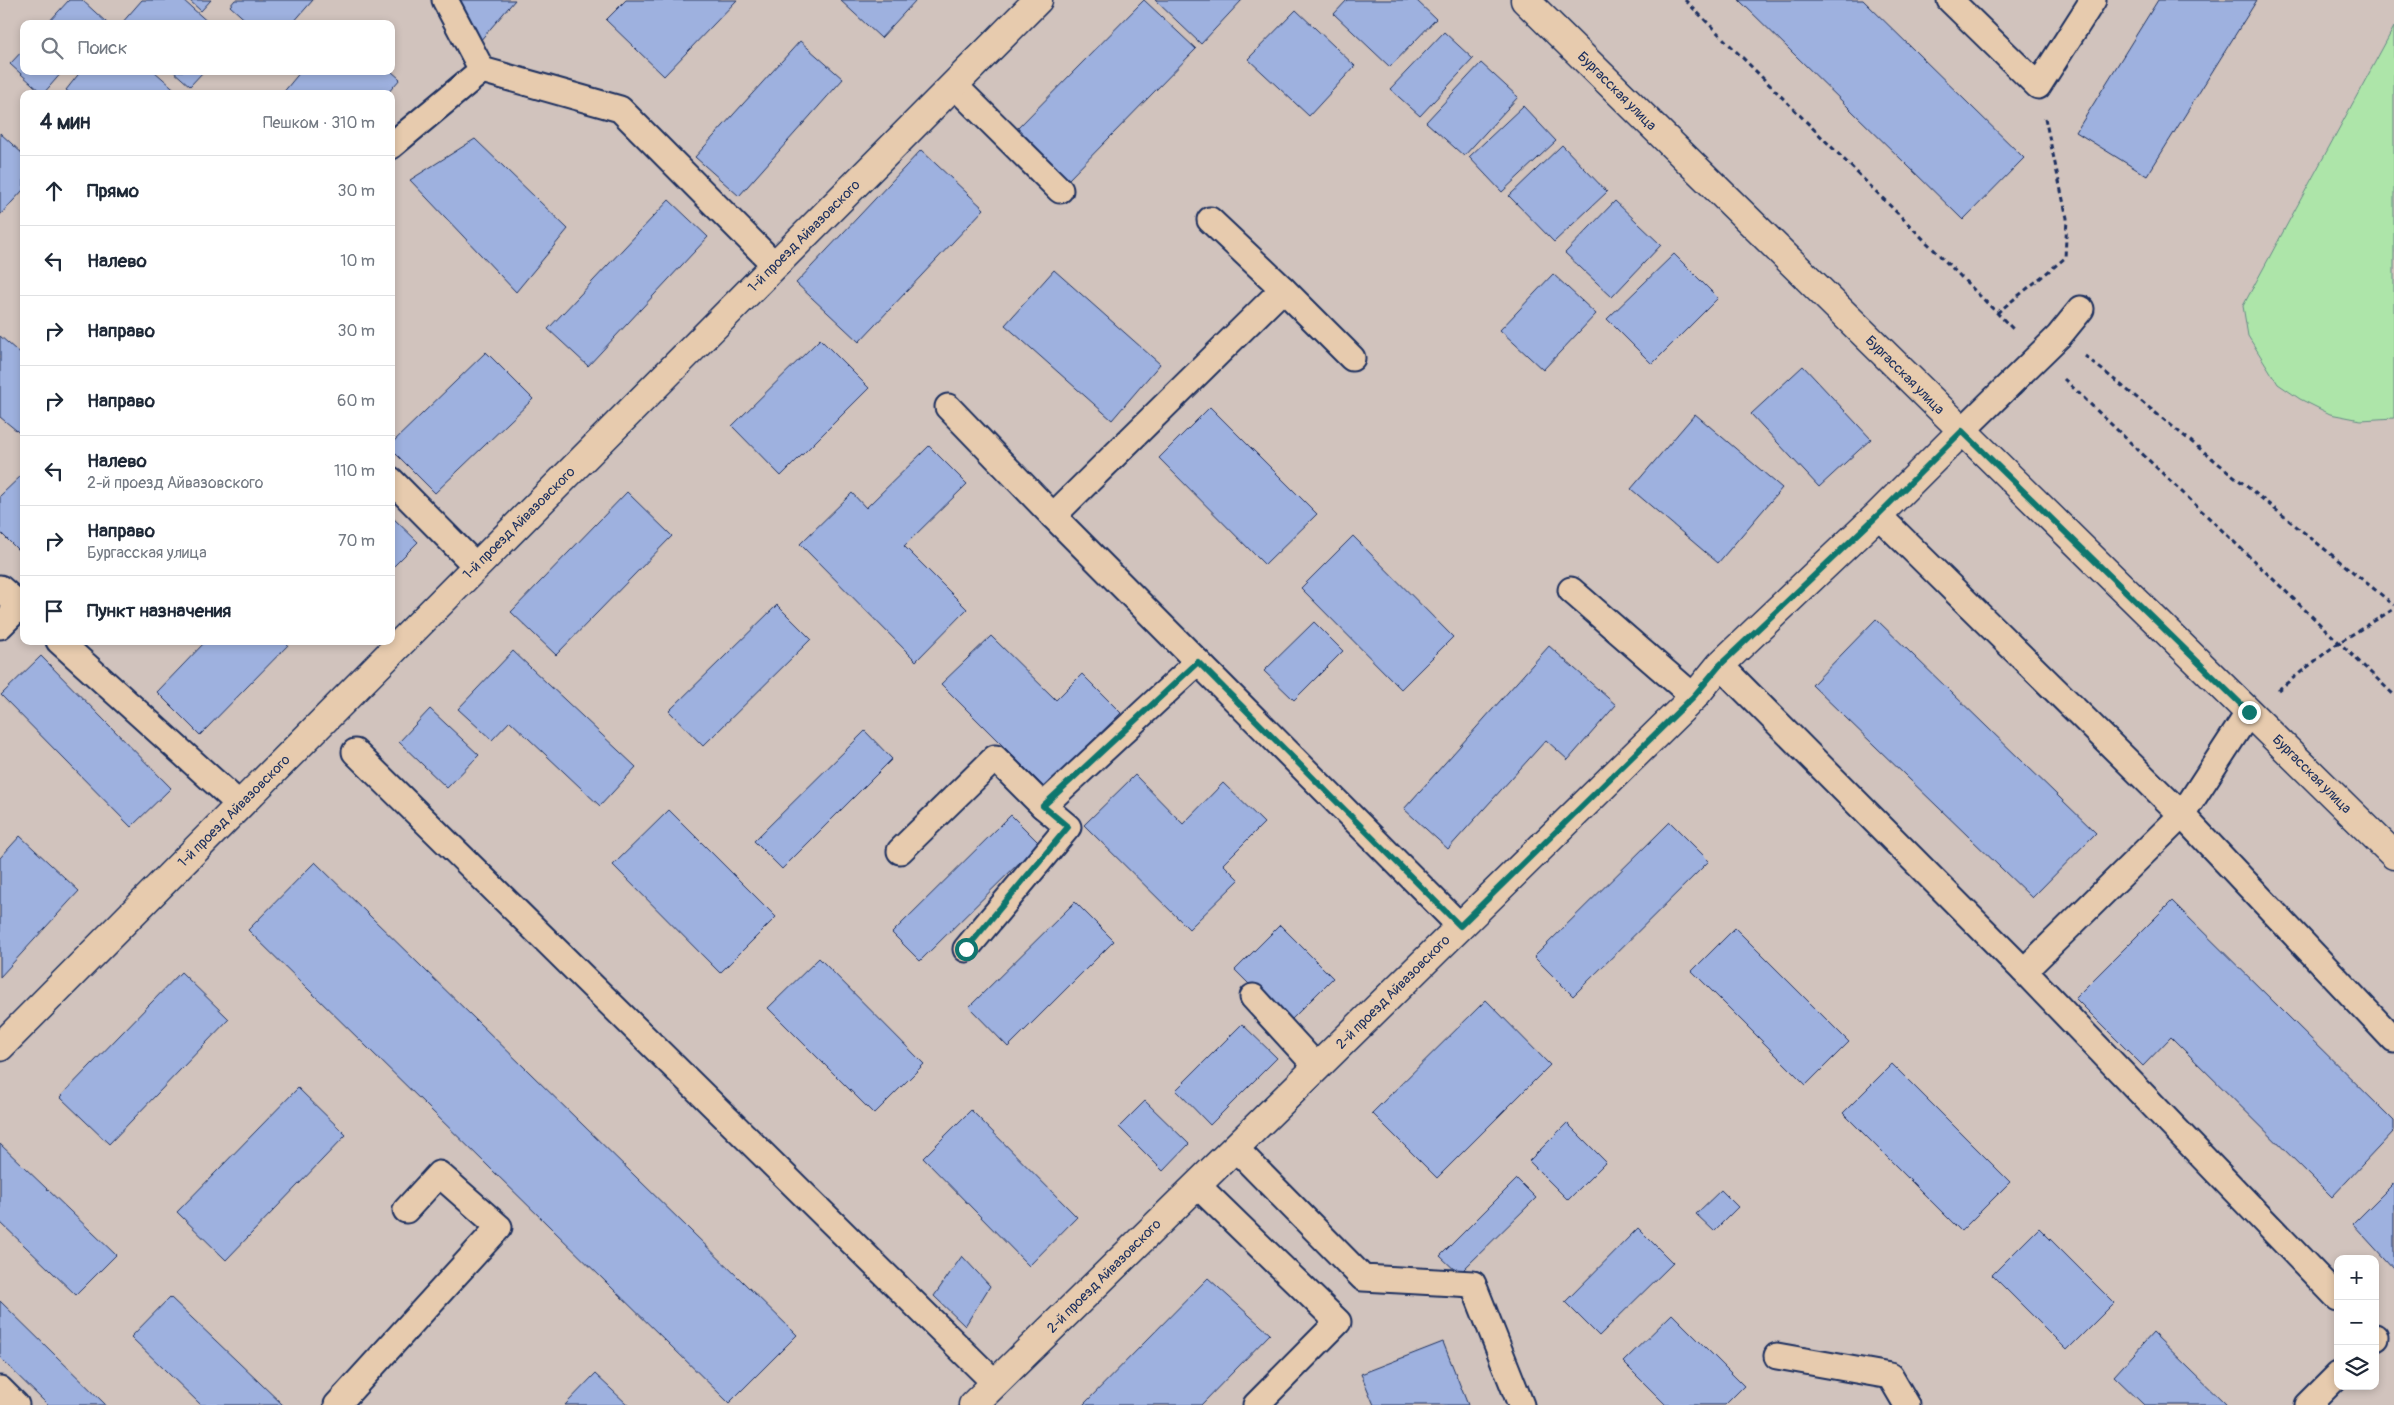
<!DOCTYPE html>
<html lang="ru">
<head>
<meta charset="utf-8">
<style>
	body { margin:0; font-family:Pangolin,sans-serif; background:#f6f6f7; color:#1f2937 }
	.controls { position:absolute; right:15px; bottom:15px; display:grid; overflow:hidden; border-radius:10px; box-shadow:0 2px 8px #0003 }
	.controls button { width:45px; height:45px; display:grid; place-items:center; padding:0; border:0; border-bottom:1px solid #e0e1e3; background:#fff; color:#1f2937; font:25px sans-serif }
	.stop { position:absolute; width:15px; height:15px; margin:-11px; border:4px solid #0f766e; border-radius:50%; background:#fff }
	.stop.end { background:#0f766e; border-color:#fff; box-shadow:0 1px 5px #0008 }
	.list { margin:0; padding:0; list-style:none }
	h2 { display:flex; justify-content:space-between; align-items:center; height:65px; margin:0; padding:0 20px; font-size:21px }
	h2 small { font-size:16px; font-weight:400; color:#747a83 }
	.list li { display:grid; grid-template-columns:32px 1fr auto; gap:15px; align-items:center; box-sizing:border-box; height:70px; padding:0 20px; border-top:1px solid #e0e1e3 }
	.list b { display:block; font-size:19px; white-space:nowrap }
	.list p { margin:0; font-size:16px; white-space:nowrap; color:#747a83 }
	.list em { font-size:16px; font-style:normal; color:#747a83 }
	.icon { flex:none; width:28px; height:28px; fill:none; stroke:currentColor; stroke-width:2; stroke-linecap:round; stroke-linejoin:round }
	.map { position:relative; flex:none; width:2394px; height:1405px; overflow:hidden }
	.search { position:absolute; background:#fff; box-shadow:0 2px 8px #0003; left:20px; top:20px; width:375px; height:55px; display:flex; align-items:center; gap:12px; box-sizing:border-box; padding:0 18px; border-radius:10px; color:#747a83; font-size:19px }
	.panel { position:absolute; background:#fff; box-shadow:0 2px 8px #0003; left:20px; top:90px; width:375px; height:555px; border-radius:10px }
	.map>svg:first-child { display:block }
	.pitch { fill:#ade5a9; stroke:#648a84 }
	.building { fill:#9eb1df; stroke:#1b2f5e }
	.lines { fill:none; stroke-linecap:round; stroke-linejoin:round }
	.lane-casing { stroke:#1b2f5e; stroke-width:29 }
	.street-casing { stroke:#1b2f5e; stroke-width:31 }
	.secondary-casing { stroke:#1b2f5e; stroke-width:31 }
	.path { stroke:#1b2f5e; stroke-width:3; stroke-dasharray:5 4; stroke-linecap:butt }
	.lane { stroke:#e7cbae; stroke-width:25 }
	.street { stroke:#e7cbae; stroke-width:28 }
	.secondary { stroke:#e7cbae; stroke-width:28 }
	.route { stroke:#0f766e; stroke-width:6 }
	.labels { text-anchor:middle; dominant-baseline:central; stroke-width:4; stroke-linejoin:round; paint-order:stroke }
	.street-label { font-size:14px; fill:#1b2f5e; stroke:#e7cbae }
</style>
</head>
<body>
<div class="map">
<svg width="2394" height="1405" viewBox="0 0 2394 1405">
	<rect width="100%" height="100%" fill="#d1c3bd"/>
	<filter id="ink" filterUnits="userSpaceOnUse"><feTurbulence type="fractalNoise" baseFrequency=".02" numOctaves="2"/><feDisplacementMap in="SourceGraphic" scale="10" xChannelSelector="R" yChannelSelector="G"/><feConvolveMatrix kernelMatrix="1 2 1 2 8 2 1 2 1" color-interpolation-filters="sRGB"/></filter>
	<g filter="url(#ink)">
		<!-- pitch -->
		<polygon class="pitch" points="2394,27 2394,418 2361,420 2330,414 2300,399 2278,384 2248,336 2243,306"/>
		<!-- building -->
		<g class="building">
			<polygon points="69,0 82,0 107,23 47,24"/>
			<polygon points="142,0 183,0 210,24 121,24"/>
			<polygon points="189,0 211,0 201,11"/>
			<polygon points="235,0 313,0 292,24 250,24 230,6"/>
			<polygon points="456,0 515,0 479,42"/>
			<polygon points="626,0 737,0 664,76 606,20"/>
			<polygon points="840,0 916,0 881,38"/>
			<polygon points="1144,0 1196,49 1066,182 1015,131"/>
			<polygon points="1155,0 1242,0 1201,44"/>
			<polygon points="1347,0 1416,0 1436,19 1390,67 1334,14"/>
			<polygon points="1739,0 1863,0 2024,158 1963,220"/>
			<polygon points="2158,0 2257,0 2147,176 2076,132"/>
			<polygon points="1296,10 1355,66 1309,116 1248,59"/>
			<polygon points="1444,32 1473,59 1420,116 1390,89"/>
			<polygon points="800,41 843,79 739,196 695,157"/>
			<polygon points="24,49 24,71 63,71 43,94 10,64"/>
			<polygon points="1481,63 1518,97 1464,156 1426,122"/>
			<polygon points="81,71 154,71 180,94 71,94 66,90"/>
			<polygon points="173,71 204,71 190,86"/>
			<polygon points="301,71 391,71 400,79 387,94 282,94"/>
			<polygon points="1523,106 1556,141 1502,192 1469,157"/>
			<polygon points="0,133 24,155 24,189 0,215"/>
			<polygon points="475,139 568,229 516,292 410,180"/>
			<polygon points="1562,145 1607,192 1554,242 1509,196"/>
			<polygon points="921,150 984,209 859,342 796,283"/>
			<polygon points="669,200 708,237 588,366 548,329"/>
			<polygon points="1615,201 1661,245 1612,297 1565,253"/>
			<polygon points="1674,254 1718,298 1652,364 1607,319"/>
			<polygon points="1054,270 1160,364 1112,420 1005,325"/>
			<polygon points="1553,274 1596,314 1543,370 1500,330"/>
			<polygon points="0,336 24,357 24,433 22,435 0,417"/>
			<polygon points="820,339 869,388 781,476 732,426"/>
			<polygon points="486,352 533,399 435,493 391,449 391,444"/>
			<polygon points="1803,366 1871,439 1819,487 1751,414"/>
			<polygon points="1210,407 1317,514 1265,565 1159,458"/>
			<polygon points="1695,414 1782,488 1718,563 1631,489"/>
			<polygon points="929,446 967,484 904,546 967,609 916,661 800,544 852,493 866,508"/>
			<polygon points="24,473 24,556 0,532 0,496"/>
			<polygon points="627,492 672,536 556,655 511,612"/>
			<polygon points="391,516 418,542 391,569"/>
			<polygon points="1353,536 1453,637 1401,689 1301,588"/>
			<polygon points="777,605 811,639 703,746 669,711"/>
			<polygon points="1876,619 2096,833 2032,898 1812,685"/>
			<polygon points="1314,622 1343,651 1294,700 1264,671"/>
			<polygon points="991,636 1056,700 1082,674 1121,713 1045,788 941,684"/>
			<polygon points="206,641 292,641 200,735 157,692"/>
			<polygon points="1549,646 1616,705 1568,760 1546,740 1448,849 1404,809"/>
			<polygon points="513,651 636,767 600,806 510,721 492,740 458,709"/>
			<polygon points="41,656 171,788 131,827 1,695"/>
			<polygon points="430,709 479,755 447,788 399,742"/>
			<polygon points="865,731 892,759 782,869 754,841"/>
			<polygon points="1135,775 1183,824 1223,783 1264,823 1223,864 1239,880 1189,929 1084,825"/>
			<polygon points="669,810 776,917 720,973 613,865"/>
			<polygon points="1011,815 1039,843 920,961 892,933"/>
			<polygon points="1670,822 1709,861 1573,996 1534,957"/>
			<polygon points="20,836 79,891 0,977 0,858"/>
			<polygon points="315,862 797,1335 729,1403 248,930"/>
			<polygon points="2172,901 2394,1121 2394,1131 2332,1197 2171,1037 2143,1066 2075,998"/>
			<polygon points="1075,902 1114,941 1008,1047 969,1007"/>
			<polygon points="1280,925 1333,978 1288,1023 1235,970"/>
			<polygon points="1735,928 1849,1042 1806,1085 1692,971"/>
			<polygon points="819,958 924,1064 874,1114 768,1008"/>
			<polygon points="181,972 229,1019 109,1144 60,1097"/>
			<polygon points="1486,1000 1550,1065 1437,1178 1372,1113"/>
			<polygon points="1242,1024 1277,1058 1210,1125 1176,1090"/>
			<polygon points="1892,1064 2010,1182 1961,1231 1843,1113"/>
			<polygon points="298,1088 346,1135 226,1260 177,1212"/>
			<polygon points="1145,1101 1189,1144 1163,1171 1119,1127"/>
			<polygon points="971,1110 1077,1217 1029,1266 923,1158"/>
			<polygon points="1567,1123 1606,1162 1568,1200 1529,1161"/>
			<polygon points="0,1144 116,1255 76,1295 0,1222"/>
			<polygon points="1517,1179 1536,1198 1459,1274 1440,1256"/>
			<polygon points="2394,1183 2394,1269 2353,1224"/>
			<polygon points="1721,1190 1738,1207 1714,1231 1696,1214"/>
			<polygon points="1638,1228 1673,1263 1599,1336 1565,1302"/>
			<polygon points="2039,1228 2114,1303 2067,1350 1992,1275"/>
			<polygon points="962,1256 990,1286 965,1326 934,1296"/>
			<polygon points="1208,1278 1270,1334 1201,1405 1083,1405"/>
			<polygon points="170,1297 283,1405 201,1405 131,1337"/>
			<polygon points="0,1301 106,1405 48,1405 0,1358"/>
			<polygon points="1672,1314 1744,1386 1725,1405 1666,1405 1623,1362"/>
			<polygon points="2153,1333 2227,1405 2144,1405 2114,1376"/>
			<polygon points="1443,1342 1468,1405 1374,1405 1361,1374"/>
			<polygon points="595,1374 628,1405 565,1405"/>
		</g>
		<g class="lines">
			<!-- lane casing -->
			<g class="lane-casing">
				<g id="lane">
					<polyline points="445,0 482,70 620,109 775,265"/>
					<polyline points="1950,0 2038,86 2093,0"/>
					<polyline points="954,85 1060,190"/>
					<polyline points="391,146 482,70"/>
					<polyline points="1210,220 1283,289"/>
					<polyline points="1352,358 1283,289 1053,516 1460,926"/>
					<polyline points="948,407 1053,516"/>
					<polyline points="1962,431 2059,336 2081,309"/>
					<polyline points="391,480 476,566"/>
					<polyline points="1878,515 2182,815 2394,1040"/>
					<polyline points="0,588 24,609"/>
					<polyline points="1571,590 1694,697"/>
					<polyline points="0,626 20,606"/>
					<polyline points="59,641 240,805"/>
					<polyline points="1720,665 2024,971 2338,1298"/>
					<polyline points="355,752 995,1383"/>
					<polyline points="900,851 995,758 1043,806"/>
					<polyline points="966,949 1068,827 1043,806 1198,662"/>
					<polyline points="2024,971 2182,815 2249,712"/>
					<polyline points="1253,997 1317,1067"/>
					<polyline points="1235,1148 1363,1278 1473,1284 1521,1405"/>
					<polyline points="1197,1185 1338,1322 1256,1405"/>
					<polyline points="2375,1337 2375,1338"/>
					<polyline points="1777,1356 1890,1376 1907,1405"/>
					<polyline points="0,1389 16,1405"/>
					<polyline points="337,1405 499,1227 439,1174 406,1210"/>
					<polyline points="2308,1405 2338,1375"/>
				</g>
			</g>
			<!-- street casing -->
			<g class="street-casing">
				<g id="street">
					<polyline points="0,1047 1038,0"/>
					<polyline points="973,1405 1694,697 1720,665 1878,515 1962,431"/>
				</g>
			</g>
			<!-- secondary casing -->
			<g class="secondary-casing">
				<polyline id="secondary" points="1525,0 2394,855"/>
			</g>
			<!-- path -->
			<g class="path">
				<polyline points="1685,0 2015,331"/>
				<polyline points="1997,313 2065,258 2067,218 2045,118"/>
				<polyline points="2085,356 2394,605"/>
				<polyline points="2064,379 2394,695"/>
				<polyline points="2278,690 2338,643 2394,609"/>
			</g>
			<!-- lane -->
			<use href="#lane" class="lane"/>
			<!-- street -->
			<use href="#street" class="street"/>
			<!-- secondary -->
			<use href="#secondary" class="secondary"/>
		</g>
	</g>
	<g class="lines" filter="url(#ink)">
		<!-- route -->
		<polyline class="route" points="966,949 1068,827 1043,806 1198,662 1460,926 1694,696 1720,665 1878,515 1962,431 2249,712"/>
	</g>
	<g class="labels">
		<!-- street labels -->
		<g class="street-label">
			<text transform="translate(1617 91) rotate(45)">Бургасская улица</text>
			<text transform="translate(804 236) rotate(-45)">1-й проезд Айвазовского</text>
			<text transform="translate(1905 375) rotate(45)">Бургасская улица</text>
			<text transform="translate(519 523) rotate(-45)">1-й проезд Айвазовского</text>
			<text transform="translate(2312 774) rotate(45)">Бургасская улица</text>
			<text transform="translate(234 811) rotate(-45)">1-й проезд Айвазовского</text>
			<text transform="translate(1393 992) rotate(-45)">2-й проезд Айвазовского</text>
			<text transform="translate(1104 1276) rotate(-45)">2-й проезд Айвазовского</text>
		</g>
	</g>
</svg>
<div class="controls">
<button>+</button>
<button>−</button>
<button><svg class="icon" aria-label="layers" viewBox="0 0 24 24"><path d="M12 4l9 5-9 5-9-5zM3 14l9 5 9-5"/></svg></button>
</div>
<div class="stop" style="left:966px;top:949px"></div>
<div class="stop end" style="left:2249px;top:712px"></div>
<div class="search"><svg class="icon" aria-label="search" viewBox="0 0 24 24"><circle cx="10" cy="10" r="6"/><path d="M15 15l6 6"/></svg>Поиск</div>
<section class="panel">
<h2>4 мин<small>Пешком · 310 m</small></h2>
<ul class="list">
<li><svg class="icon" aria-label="ahead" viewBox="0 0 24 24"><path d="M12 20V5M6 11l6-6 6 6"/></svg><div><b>Прямо</b></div><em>30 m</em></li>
<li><svg class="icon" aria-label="left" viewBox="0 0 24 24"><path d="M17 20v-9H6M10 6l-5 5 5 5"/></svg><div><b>Налево</b></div><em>10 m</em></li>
<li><svg class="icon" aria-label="right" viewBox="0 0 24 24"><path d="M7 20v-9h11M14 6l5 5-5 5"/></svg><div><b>Направо</b></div><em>30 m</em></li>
<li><svg class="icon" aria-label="right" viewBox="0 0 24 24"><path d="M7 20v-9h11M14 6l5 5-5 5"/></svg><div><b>Направо</b></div><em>60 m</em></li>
<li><svg class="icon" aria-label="left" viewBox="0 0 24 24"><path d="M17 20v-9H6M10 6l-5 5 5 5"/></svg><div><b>Налево</b><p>2-й проезд Айвазовского</p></div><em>110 m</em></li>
<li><svg class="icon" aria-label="right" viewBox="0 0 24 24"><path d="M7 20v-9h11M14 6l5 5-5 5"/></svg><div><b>Направо</b><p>Бургасская улица</p></div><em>70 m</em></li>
<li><svg class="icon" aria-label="arrive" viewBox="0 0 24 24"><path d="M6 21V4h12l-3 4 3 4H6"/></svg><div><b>Пункт назначения</b></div></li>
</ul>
</section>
</div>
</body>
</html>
